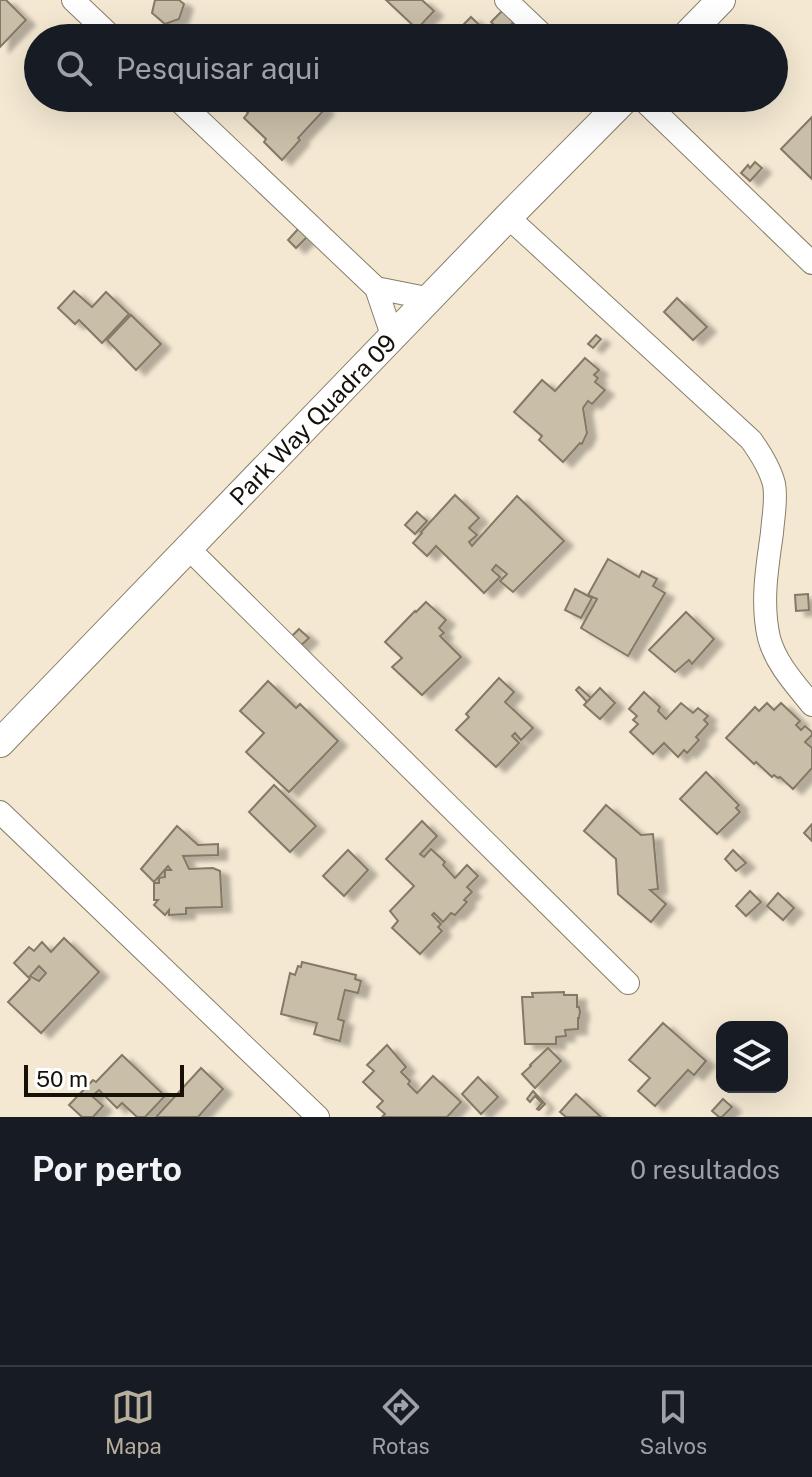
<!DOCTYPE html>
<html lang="pt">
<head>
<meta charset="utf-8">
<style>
	body { margin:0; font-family:"Public Sans",sans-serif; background:#20242c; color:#f1f3f6 }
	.controls { position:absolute; right:24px; bottom:24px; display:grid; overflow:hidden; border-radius:16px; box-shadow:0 8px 32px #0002 }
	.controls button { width:72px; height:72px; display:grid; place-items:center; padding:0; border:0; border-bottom:2px solid #363941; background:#171b24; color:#f1f3f6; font:40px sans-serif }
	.scale { position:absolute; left:24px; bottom:20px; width:160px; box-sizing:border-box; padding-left:8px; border:4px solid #151109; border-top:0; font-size:22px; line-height:28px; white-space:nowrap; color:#151109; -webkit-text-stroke:6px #fff; paint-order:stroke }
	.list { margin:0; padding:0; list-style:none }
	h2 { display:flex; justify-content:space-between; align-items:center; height:104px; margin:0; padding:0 32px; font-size:34px }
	h2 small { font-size:26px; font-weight:400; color:#9ea1a6 }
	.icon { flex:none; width:44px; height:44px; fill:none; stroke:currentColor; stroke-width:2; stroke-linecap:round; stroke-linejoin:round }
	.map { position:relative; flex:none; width:812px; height:1117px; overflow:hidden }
	.search { position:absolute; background:#171b24; box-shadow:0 8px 32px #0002; left:24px; right:24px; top:24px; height:88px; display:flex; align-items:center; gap:20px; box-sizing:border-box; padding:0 28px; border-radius:44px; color:#9ea1a6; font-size:30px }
	.sheet { height:248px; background:#171b24 }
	nav { display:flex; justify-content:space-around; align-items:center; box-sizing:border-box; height:112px; border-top:2px solid #363941; background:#171b24; font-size:22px; color:#9ea1a6 }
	nav a { display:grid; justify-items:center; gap:4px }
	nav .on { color:#b8af9b }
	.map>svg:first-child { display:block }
	.building { fill:#c9bea8; stroke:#847965; stroke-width:2; fill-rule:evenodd; filter:url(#shadow) }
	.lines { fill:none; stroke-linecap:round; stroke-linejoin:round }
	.minor-casing { stroke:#887e69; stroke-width:24 }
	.tertiary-casing { stroke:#887e69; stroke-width:30 }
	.minor { stroke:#fff; stroke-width:22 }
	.tertiary { stroke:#fff; stroke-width:28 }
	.labels { text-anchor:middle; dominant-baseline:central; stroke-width:8; stroke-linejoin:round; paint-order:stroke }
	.street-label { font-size:24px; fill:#151109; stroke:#fff }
</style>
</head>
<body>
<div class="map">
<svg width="812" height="1117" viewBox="0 0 812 1117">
	<defs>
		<filter id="shadow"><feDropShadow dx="9" dy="5" stdDeviation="2" flood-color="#0004"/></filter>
	</defs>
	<rect width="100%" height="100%" fill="#f4e8d2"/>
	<!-- building -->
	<g class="building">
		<polygon points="0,0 6,0 26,20 0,47"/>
		<polygon points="155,0 179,0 184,4 179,19 165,24 152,13"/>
		<polygon points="386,0 422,0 434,11 417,29"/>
		<polygon points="505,8 517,19 502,33 491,22"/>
		<polygon points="471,17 492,37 491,38 476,38 463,25"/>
		<polygon points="251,98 259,98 261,100 263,98 313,98 325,109 298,138 300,140 282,160 264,142 266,139 244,118 248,113 243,107"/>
		<polygon points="812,117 812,179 781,149"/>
		<polygon points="755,162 762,168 750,181 741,173 748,165 750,168"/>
		<polygon points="300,227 309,235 296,248 288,240"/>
		<polygon points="74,291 92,307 106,292 129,314 102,343 79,320 75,324 58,308"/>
		<polygon points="677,298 707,327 693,340 664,312"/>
		<polygon points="131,315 161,344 136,370 107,340"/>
		<polygon points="596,335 601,339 593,348 588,344"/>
		<polygon points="585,358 599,370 594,375 598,378 595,382 605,390 592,404 588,401 583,408 587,433 582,444 580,443 563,462 539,440 542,436 514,412 542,380 555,391"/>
		<polygon points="455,495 479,518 469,528 477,535 469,542 472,546 517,496 564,541 513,592 500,581 507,574 496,565 492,570 500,577 484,593 436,546 427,556 413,543 422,533 421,532"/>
		<polygon points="417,512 427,521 415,534 405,525"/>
		<polygon points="608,559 639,577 642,571 657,579 653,586 665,593 628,656 581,628 597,599 588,595"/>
		<polygon points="575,589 592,598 581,618 565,610"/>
		<polygon points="808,594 809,610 796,611 795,595"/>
		<polygon points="426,602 446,620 439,628 444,633 440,636 461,657 422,695 392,667 402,658 385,642 415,611 416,612"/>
		<polygon points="686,612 714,639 692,664 689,660 675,672 649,650"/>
		<polygon points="299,629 309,638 298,648 289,639"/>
		<polygon points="499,678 514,692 505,702 533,728 521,740 515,733 512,736 519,743 496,767 456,730 469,717 466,714"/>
		<polygon points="268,681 296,708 300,704 338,741 289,792 246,752 264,733 240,711"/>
		<polygon points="579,687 591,698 587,702 576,690"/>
		<polygon points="600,688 615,703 600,719 584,705"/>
		<polygon points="644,692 660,707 658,711 666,719 681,703 693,713 698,708 708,716 704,720 708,724 696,737 699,740 687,753 684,750 678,757 664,743 653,754 630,732 638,724 633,720 637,716 629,709"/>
		<polygon points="767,703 774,710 781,703 800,721 796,725 801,730 805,726 812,732 812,735 805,742 812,748 812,768 793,789 780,777 778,778 774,775 772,777 756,762 754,764 753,763 726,738 755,707 759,711"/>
		<polygon points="706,772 739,805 736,808 740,812 717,834 680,799"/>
		<polygon points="274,785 316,826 290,852 249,812"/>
		<polygon points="606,805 641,835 653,834 658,889 650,890 666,904 651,922 618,894 616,859 584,831"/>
		<polygon points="422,821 437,836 420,854 424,857 431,849 445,862 443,865 455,878 467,865 478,876 467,887 472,892 464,900 467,902 455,915 451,913 443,922 434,913 432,915 441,924 438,927 442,931 420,954 392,928 398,921 390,911 414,886 386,859"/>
		<polygon points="812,824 812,841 804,833"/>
		<polygon points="177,826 198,845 218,844 218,855 183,856 189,869 213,868 220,871 222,907 186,908 186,914 169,915 169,910 165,915 154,905 158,900 154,900 154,883 159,883 159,878 165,877 165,870 171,870 168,866 154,882 141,869"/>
		<polygon points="348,850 368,870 344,896 323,876"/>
		<polygon points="733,850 746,863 736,871 725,859"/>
		<polygon points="750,891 761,902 746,916 736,906"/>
		<polygon points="778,893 794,908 783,920 767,906"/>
		<path d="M64 938 99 972 41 1033 8 1002 30 979 14 963 29 947 34 951 42 942 51 952ZM39 966 46 973 39 981 30 976Z"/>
		<polygon points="302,962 356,975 355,979 361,981 358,993 345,990 338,1019 344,1021 340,1041 314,1034 317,1023 281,1014 290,973 295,975 298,966 301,967"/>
		<polygon points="564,992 564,995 577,995 577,1007 579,1007 580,1012 579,1018 578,1018 578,1029 565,1030 566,1036 556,1037 556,1044 525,1044 522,997 533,997 532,993"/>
		<polygon points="663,1023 706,1061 694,1075 688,1070 655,1106 638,1091 650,1078 629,1060"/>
		<polygon points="387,1045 406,1067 401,1072 410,1081 408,1084 417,1093 433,1076 461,1102 447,1117 382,1117 385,1114 377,1107 383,1101 363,1082 374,1071 367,1065"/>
		<polygon points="548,1048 561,1061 535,1088 522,1074 531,1066 530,1065"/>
		<polygon points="122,1055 165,1096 145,1117 137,1117 122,1103 117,1108 99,1090 92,1096 103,1106 93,1117 82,1117 69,1105 93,1080 96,1082"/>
		<polygon points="201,1068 223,1089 198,1117 156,1117"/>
		<polygon points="478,1077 498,1097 481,1114 462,1094"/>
		<polygon points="533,1091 545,1104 539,1110 537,1109 542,1103 535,1096 530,1102 527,1099"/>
		<polygon points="576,1094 601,1117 566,1117 560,1112"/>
		<polygon points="723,1099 732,1107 722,1117 719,1117 712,1111"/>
	</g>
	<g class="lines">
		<!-- minor casing -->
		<g class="minor-casing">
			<g id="minor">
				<polyline points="73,0 113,38"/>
				<polyline points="506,0 546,38"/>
				<polyline points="176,98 376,288 393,338"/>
				<polyline points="641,98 812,263"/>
				<path d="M508 217 751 440C761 454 770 468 774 484 777 500 773 517 772 533 767 568 761 603 769 638 776 664 796 685 812 705"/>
				<polyline points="376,288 431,299"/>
				<polyline points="188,548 628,983"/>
				<polyline points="0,812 318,1117"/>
			</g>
		</g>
		<!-- tertiary casing -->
		<g class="tertiary-casing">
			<g id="tertiary">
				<polyline points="684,38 721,0"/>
				<path id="s1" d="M0 743 508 217 626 98"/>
			</g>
		</g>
		<!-- minor -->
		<use href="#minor" class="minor"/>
		<!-- tertiary -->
		<use href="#tertiary" class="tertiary"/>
	</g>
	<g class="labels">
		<!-- street labels -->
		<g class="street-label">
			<text stroke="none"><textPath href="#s1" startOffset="450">Park Way Quadra 09</textPath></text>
		</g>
	</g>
</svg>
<div class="controls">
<button><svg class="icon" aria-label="layers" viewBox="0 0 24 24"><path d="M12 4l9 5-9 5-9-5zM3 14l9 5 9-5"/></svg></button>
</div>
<div class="scale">50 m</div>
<div class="search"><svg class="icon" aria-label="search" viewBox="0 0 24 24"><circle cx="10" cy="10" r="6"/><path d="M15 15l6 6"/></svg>Pesquisar aqui</div>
</div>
<section class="sheet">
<h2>Por perto<small>0 resultados</small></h2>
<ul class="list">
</ul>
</section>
<nav>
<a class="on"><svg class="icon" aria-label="map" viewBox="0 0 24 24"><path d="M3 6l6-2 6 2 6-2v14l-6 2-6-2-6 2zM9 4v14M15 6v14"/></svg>Mapa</a>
<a><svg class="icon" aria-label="directions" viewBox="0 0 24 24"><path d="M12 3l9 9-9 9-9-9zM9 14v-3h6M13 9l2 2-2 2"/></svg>Rotas</a>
<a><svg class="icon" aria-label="saved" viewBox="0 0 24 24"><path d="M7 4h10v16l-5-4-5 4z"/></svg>Salvos</a>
</nav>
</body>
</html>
